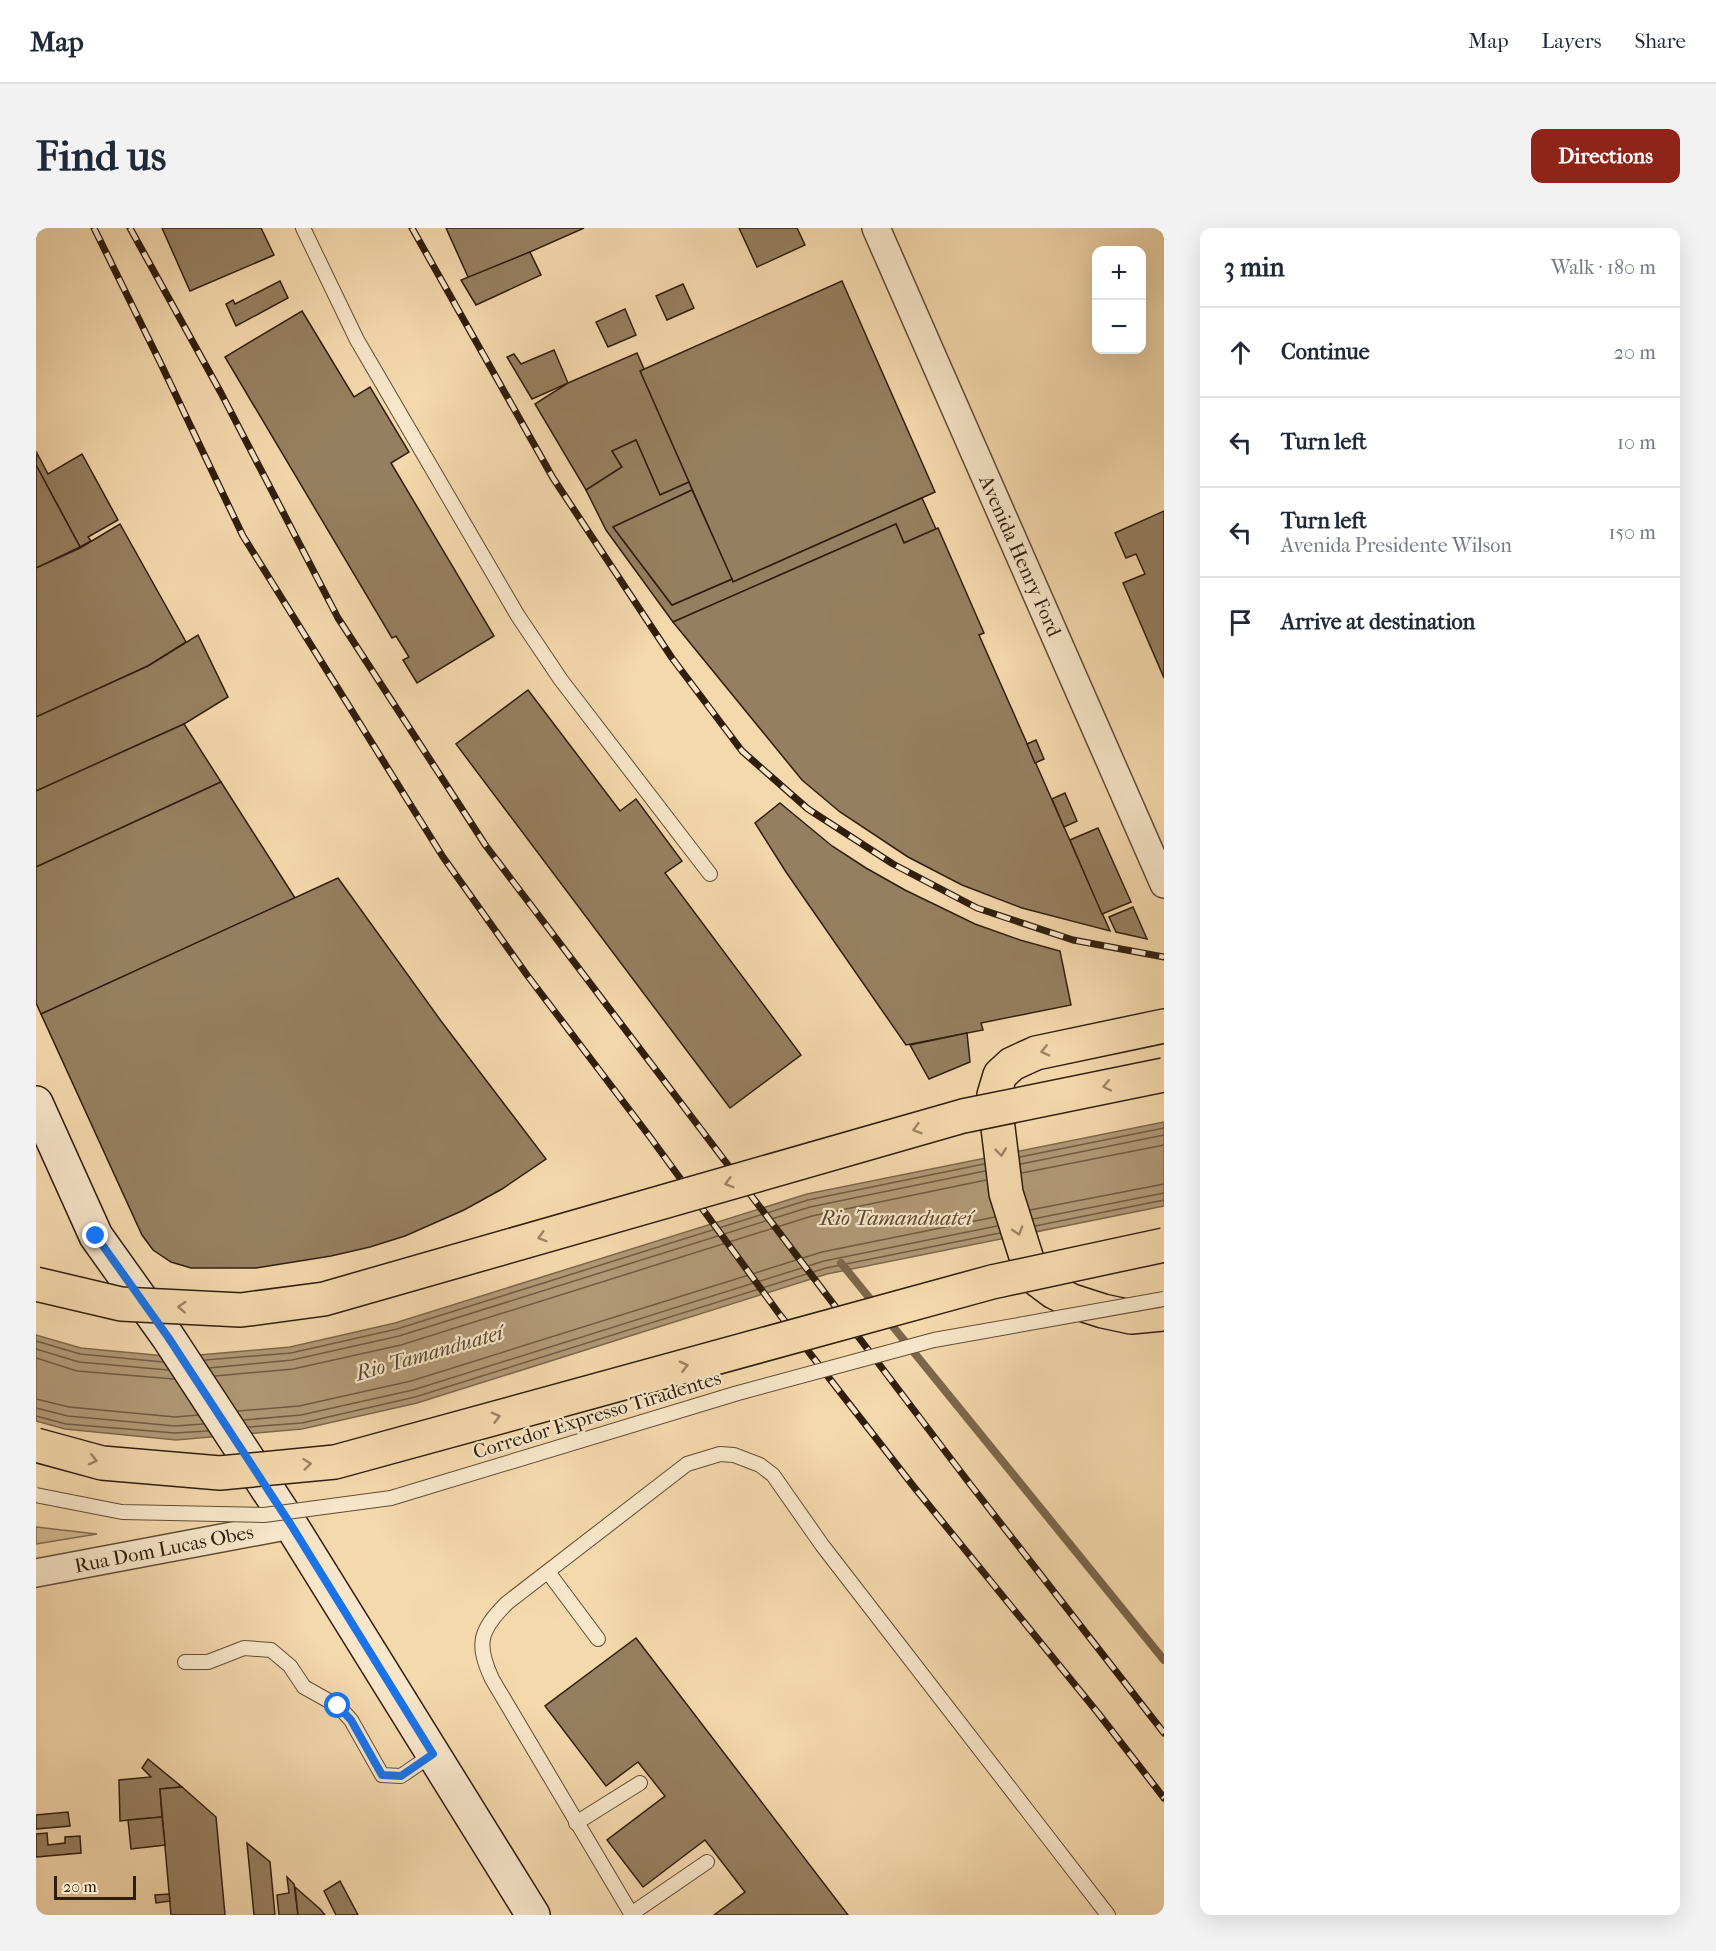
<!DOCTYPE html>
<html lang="en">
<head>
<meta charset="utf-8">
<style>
	body { margin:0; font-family:"IM FELL French Canon",serif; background:#f2f2f3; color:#1f2937 }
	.controls { position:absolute; right:18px; top:18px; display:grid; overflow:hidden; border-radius:12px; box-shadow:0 6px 24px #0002 }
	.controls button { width:54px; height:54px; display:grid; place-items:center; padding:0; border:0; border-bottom:2px solid #e0e1e3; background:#fff; color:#1f2937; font:30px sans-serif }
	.scale { position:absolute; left:18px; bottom:15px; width:82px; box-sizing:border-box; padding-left:6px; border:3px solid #301d0c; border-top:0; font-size:16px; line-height:21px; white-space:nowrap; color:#301d0c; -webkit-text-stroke:4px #f8e6ca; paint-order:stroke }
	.stop { position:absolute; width:18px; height:18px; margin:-14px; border:4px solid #1a73e8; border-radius:50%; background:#fff }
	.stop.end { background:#1a73e8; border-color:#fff; box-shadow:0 2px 6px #0008 }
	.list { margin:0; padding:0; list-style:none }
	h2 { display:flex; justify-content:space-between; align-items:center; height:78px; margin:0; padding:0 24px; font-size:26px }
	h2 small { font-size:20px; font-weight:400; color:#747a83 }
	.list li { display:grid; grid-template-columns:39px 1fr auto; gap:18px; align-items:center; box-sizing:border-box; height:90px; padding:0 24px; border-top:2px solid #e0e1e3 }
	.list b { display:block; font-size:22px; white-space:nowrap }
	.list p { margin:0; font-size:20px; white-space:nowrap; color:#747a83 }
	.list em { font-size:20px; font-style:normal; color:#747a83 }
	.icon { flex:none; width:33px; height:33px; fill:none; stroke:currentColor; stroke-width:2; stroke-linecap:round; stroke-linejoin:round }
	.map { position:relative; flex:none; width:1128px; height:1687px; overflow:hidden; border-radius:12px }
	header { display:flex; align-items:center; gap:36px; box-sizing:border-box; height:84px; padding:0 30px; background:#fff; border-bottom:2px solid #e0e1e3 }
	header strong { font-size:28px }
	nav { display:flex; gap:33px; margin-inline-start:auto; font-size:21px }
	.intro { display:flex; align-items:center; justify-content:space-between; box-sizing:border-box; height:144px; padding:0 36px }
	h1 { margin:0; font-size:42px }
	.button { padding:15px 27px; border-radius:12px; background:#8f2418; color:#fff; font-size:21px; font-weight:700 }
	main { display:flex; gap:36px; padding:0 36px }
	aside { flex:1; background:#fff; border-radius:12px; box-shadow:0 6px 24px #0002 }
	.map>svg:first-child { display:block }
	.green { fill:#d3b992; stroke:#826b4f; stroke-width:1.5 }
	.water { fill:#b19976; stroke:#7d674c; stroke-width:1.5 }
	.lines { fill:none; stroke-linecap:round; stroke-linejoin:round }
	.shore { stroke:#705b41; stroke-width:1.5 }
	.stream { stroke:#7d674c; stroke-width:8 }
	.building { fill:#967f60; stroke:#301d0c; stroke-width:1.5 }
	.service-casing { stroke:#614c34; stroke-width:16 }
	.minor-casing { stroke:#614c34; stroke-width:30 }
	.secondary-casing { stroke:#301d0c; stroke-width:36 }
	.trunk-casing { stroke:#301d0c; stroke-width:36 }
	.service { stroke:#f8e6ca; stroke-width:14 }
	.minor { stroke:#f8e6ca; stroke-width:27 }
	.secondary { stroke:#f8e6ca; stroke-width:33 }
	.trunk { stroke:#f4d9ad; stroke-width:33 }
	.rail-casing { stroke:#301d0c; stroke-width:7 }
	.rail { stroke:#f8e6ca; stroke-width:4.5; stroke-dasharray:14; stroke-linecap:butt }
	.service-bridge-casing { stroke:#614c34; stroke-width:16; stroke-linecap:butt }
	.trunk-bridge-casing { stroke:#301d0c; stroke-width:36; stroke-linecap:butt }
	.service-bridge { stroke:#f8e6ca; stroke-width:14 }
	.trunk-bridge { stroke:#f4d9ad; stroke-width:33 }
	.oneway { stroke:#9c8465 }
	.route { stroke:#1a73e8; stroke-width:8 }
	.labels { text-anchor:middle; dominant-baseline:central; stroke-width:4.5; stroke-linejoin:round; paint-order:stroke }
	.street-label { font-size:20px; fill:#301d0c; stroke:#f8e6ca }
	.water-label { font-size:21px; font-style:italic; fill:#5d4831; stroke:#f8e6ca }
</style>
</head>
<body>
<header>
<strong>Map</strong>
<nav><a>Map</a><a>Layers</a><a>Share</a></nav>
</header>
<div class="intro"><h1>Find us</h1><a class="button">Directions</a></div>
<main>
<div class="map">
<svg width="1128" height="1687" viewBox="0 0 1128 1687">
	<rect width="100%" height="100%" fill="#f4d9ad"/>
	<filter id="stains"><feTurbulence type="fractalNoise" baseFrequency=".00333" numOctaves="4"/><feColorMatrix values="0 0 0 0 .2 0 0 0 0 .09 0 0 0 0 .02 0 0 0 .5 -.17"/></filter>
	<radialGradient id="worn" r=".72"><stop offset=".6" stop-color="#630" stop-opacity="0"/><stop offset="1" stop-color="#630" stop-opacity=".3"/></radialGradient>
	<!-- green -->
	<polygon class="green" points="0,1299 61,1306 0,1316"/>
	<!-- water -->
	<polygon class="water" points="1128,894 1128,978 791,1046 381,1175 266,1201 140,1212 29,1201 0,1193 0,1107 45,1120 140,1129 254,1119 359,1095 771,966"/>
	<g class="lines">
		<!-- shore -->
		<g class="shore">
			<polyline points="984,929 1128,900"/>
			<polyline points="985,936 1128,907"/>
			<polyline points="986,945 1128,917"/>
			<polyline points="994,982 1128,956"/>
			<polyline points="997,991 1128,965"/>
			<polyline points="999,998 1128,972"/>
			<polyline points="0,1113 44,1126 127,1134"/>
			<polyline points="0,1121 43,1134 132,1142"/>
			<polyline points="0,1130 41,1143 138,1151"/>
			<polyline points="169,1132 255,1125 361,1101 772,972 948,936"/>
			<polyline points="173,1140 256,1132 363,1108 774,979 949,943"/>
			<polyline points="179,1148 257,1141 365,1117 776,988 950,952"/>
			<polyline points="0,1171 33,1179 139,1189 162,1187"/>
			<polyline points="0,1180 32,1188 139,1198 167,1196"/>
			<polyline points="202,1183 263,1178 375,1153 786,1024 959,989"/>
			<polyline points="0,1188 30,1196 139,1205 172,1203"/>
			<polyline points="208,1192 265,1187 377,1162 788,1033 961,998"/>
			<polyline points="213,1199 266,1195 379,1169 790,1040 964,1005"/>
		</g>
		<!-- stream -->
		<g class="stream">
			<polyline points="805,1035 840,1078"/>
			<polyline points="850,1090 1128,1432"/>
		</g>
	</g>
	<!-- building -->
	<g class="building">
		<polygon points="126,0 225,0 238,27 154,63"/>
		<polygon points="410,0 548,0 433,51"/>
		<polygon points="703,0 761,0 769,17 721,39"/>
		<polygon points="494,24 505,47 440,77 425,52"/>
		<polygon points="244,53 252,70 200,98 190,76 197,72 199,76"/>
		<polygon points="806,53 899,264 697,354 604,143"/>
		<polygon points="647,56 658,80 631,92 620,68"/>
		<polygon points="589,81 600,107 572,119 560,94"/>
		<polygon points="266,83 318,169 334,159 373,224 355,235 458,408 381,455 367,432 373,429 360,408 356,410 189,129"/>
		<polygon points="518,122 532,155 496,171 471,129 478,126 485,136"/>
		<polygon points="601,125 608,141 604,143 653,254 624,267 600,212 576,223 586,239 550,262 499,176 532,155"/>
		<polygon points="600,212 624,267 653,254 656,262 577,299 636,377 696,351 697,354 886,270 900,301 868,315 860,296 637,394 570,302 550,262 586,239 576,223"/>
		<polygon points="1,225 12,246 46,226 82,292 52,309 55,313 44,319 0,237"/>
		<polygon points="0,237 44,319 0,340"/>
		<polygon points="656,262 696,351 636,377 577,299"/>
		<polygon points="1128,283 1128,450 1087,355 1109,346 1100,326 1090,330 1079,305"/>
		<polygon points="84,296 150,414 112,438 0,489 0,340 44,320"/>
		<polygon points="860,296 868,315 902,300 948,405 943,407 1074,703 986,680 926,657 872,629 804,584 766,552 637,394"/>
		<polygon points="162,407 192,469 148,496 0,563 0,489 112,438"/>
		<polygon points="492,462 584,583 600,571 646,633 629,645 765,827 694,880 420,516"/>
		<polygon points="148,496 185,554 0,639 0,563"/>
		<polygon points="1000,512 1008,531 999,535 991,516"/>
		<polygon points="185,554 259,670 5,786 0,775 0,639"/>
		<polygon points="1029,565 1041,593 1028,599 1016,571"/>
		<polygon points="744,575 796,618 830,640 869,662 939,696 984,712 1024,723 1035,777 945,795 947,802 870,817 750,644 719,595"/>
		<polygon points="1062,600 1095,674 1066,686 1034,612"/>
		<polygon points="302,650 405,793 510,931 466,961 428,982 369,1008 334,1019 295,1028 220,1040 155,1040 135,1034 117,1022 106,1007 5,786"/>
		<polygon points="1097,679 1111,711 1080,704 1073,689"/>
		<polygon points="931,805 934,834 893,851 874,817"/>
		<polygon points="600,1410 812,1687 678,1687 709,1664 669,1612 607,1659 571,1612 629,1568 602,1534 570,1558 509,1478"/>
		<polygon points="112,1531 146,1559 124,1561 126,1589 84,1593 83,1552 115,1549 106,1540"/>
		<polygon points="146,1559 180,1589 189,1687 135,1687 124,1561"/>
		<polygon points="32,1584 34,1598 0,1601 0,1587"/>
		<polygon points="126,1589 129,1617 95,1621 92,1592"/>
		<polygon points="11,1605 12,1617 29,1615 29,1609 44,1608 45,1625 0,1629 0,1606"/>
		<polygon points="211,1615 234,1634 239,1687 218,1687"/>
		<polygon points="251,1649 258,1656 262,1687 243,1687 241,1667 253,1665"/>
		<polygon points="304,1653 322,1687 300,1687 288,1663"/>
		<polygon points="259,1659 284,1681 289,1687 262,1687"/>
		<polygon points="133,1666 134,1673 120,1675 119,1667"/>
	</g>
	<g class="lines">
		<!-- service casing -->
		<g class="service-casing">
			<g id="service">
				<polyline points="267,0 321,112 482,388 525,452 674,646"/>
				<polyline points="512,1344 562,1411"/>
				<polyline points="149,1434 172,1434 208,1420 235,1422 254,1438 268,1459 302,1478 315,1492 346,1547 365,1548 397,1526"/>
				<polyline points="540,1595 604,1555"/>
				<polyline points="595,1686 671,1634"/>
				<path d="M596 1687 456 1451C440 1416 443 1403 471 1375L651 1236 684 1226 698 1227 724 1237 737 1247 786 1317 1072 1687"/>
			</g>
		</g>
		<!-- minor casing -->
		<g class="minor-casing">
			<g id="minor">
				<polyline points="840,0 1128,656"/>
				<polyline points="0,1345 255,1297"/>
			</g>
		</g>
		<!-- secondary casing -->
		<g class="secondary-casing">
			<polyline id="secondary" points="0,875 60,1008 132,1109 255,1297 497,1687"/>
		</g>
		<!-- trunk casing -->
		<g class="trunk-casing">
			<polyline id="trunk" points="1128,798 1000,825 976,836 964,847 958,867 970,965 994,1041 1002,1052 1018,1064 1036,1073 1067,1083 1095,1089 1128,1086"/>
		</g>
		<!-- service -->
		<use href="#service" class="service"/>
		<!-- minor -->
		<use href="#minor" class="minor"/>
		<!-- secondary -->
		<use href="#secondary" class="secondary"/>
		<!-- trunk -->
		<use href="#trunk" class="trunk"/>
		<!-- rail casing -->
		<g class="rail-casing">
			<g id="rail">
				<polyline points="58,0 124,134 207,308 407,629 491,747 614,909 744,1087 878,1259 1062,1485 1128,1570"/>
				<polyline points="94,0 185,165 302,390 450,618 934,1256 1128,1505"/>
				<polyline points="376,0 517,250 636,430 706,523 772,581 857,636 941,680 1037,712 1128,729"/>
			</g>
		</g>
		<!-- rail -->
		<use href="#rail" class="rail"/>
		<!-- service-bridge casing -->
		<g class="service-bridge-casing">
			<polyline id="service-bridge" points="0,1267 86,1284 228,1287 355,1270 702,1165 898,1112 1128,1071"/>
		</g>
		<!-- trunk-bridge casing -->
		<g class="trunk-bridge-casing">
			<g id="trunk-bridge">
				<polyline points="0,1056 85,1076 205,1082 288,1071 927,888 1128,847"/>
				<polyline points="0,1217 66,1235 184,1245 299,1234 956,1054 1128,1017"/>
			</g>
		</g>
		<!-- service-bridge -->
		<use href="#service-bridge" class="service-bridge"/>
		<!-- trunk-bridge -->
		<use href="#trunk-bridge" class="trunk-bridge"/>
	</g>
	<!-- one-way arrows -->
	<defs><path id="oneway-chevron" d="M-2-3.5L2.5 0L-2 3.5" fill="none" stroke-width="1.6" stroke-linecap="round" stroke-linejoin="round" transform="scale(1.5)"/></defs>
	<g class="oneway">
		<use href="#oneway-chevron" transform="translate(1009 823) rotate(167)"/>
		<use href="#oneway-chevron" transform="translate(1071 858) rotate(168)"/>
		<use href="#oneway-chevron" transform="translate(881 901) rotate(164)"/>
		<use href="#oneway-chevron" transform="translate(965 924) rotate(83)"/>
		<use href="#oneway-chevron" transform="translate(693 955) rotate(164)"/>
		<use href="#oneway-chevron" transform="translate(982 1003) rotate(73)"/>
		<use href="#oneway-chevron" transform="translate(506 1009) rotate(164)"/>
		<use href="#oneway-chevron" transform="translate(146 1079) rotate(-177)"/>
		<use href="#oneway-chevron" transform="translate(648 1138) rotate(-15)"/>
		<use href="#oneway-chevron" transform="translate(460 1189) rotate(-15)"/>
		<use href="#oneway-chevron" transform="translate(57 1232) rotate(14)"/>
		<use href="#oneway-chevron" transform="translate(271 1236) rotate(-6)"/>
	</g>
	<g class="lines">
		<!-- route -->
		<polyline class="route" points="60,1008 132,1109 255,1297 397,1526 365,1548 346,1547 315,1492 302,1478"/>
	</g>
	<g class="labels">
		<!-- street labels -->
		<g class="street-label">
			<text transform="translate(984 328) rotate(66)">Avenida Henry Ford</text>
			<text transform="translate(561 1187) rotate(-17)">Corredor Expresso Tiradentes</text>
			<text transform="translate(128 1321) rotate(-11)">Rua Dom Lucas Obes</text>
		</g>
		<!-- water labels -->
		<g class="water-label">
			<text x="860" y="990">Rio Tamanduateí</text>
			<text transform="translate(393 1125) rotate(-16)">Rio Tamanduateí</text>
		</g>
	</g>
	<rect width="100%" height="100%" filter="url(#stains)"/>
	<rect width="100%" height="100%" fill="url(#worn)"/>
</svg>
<div class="controls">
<button>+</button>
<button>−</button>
</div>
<div class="scale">20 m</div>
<div class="stop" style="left:302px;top:1478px"></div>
<div class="stop end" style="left:60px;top:1008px"></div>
</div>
<aside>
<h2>3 min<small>Walk · 180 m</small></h2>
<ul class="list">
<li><svg class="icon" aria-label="ahead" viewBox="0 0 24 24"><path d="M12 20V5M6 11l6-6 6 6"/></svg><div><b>Continue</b></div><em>20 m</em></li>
<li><svg class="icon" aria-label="left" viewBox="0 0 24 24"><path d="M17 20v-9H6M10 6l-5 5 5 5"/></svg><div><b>Turn left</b></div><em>10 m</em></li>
<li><svg class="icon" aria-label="left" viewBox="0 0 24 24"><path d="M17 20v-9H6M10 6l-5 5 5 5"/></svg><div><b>Turn left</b><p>Avenida Presidente Wilson</p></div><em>150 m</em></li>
<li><svg class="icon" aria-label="arrive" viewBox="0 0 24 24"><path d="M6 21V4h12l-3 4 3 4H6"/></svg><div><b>Arrive at destination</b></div></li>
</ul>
</aside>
</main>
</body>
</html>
